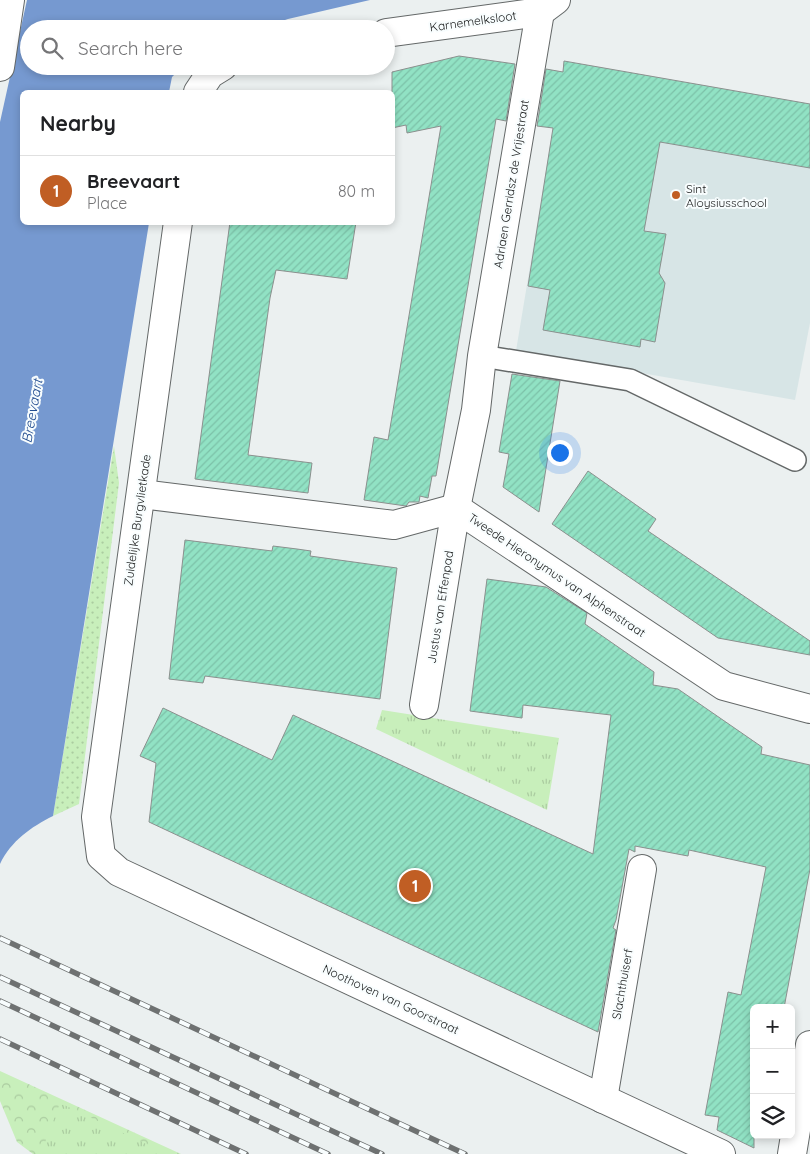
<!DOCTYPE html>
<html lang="en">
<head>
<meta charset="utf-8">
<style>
	body { margin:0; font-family:Quicksand,sans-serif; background:#f2f2f2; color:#202124 }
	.controls { position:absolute; right:15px; bottom:15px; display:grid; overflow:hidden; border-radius:8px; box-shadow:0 2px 8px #0003 }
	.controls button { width:45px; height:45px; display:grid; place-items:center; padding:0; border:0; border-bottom:1px solid #e0e0e0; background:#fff; color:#202124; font:25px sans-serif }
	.you { position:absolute; left:559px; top:452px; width:18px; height:18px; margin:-12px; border:4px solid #fff; border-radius:50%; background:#1a73e8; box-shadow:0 0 0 8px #1a73e833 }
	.badge { display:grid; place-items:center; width:32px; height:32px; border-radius:50%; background:#c05e24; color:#fff; font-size:16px; font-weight:700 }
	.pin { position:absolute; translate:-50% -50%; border:2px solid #fff; box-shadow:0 1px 5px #0006 }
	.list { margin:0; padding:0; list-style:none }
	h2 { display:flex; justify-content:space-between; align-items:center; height:65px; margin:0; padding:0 20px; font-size:21px }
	h2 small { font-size:16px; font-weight:400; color:#757577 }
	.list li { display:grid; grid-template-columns:32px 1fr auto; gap:15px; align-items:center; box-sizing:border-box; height:70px; padding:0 20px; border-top:1px solid #e0e0e0 }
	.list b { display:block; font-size:19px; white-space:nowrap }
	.list p { margin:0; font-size:16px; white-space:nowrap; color:#757577 }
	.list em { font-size:16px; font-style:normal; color:#757577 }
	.icon { flex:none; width:28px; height:28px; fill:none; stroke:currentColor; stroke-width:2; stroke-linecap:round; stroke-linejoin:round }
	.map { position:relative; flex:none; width:810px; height:1154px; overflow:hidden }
	.search { position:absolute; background:#fff; box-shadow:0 2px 8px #0003; left:20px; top:20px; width:375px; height:55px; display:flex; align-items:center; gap:12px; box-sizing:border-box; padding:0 18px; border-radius:28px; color:#757577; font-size:19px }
	.panel { position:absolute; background:#fff; box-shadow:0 2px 8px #0003; left:20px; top:90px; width:375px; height:135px; border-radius:8px }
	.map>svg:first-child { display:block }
	.built { fill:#d7e5e6 }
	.grass { fill:url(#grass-dots) }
	.forest { fill:url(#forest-crowns) }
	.park { fill:url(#park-tufts) }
	.water { fill:#7699d0 }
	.building { fill:url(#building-hatch); stroke:#8b908e }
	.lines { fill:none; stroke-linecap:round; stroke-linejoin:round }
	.lane-casing { stroke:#646868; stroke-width:24 }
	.street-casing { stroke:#646868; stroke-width:30 }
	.lane { stroke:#fff; stroke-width:21 }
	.street { stroke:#fff; stroke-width:28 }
	.rail-casing { stroke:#6e7171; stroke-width:5.5 }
	.rail { stroke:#f8fdfe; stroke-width:4; stroke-dasharray:11; stroke-linecap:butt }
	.poi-dot { fill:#c05e24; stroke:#f8fdfe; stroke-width:2 }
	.labels { text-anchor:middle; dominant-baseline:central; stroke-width:4; stroke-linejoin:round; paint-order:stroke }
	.street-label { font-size:12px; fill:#1a1c1c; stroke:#f8fdfe }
	.poi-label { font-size:12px; fill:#1a1c1c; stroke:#f8fdfe; text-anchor:start }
	.water-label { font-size:14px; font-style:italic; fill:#244e91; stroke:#f8fdfe }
</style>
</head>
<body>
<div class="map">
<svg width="810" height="1154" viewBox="0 0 810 1154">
	<defs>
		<pattern id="grass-dots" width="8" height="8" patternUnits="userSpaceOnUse" patternTransform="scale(1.25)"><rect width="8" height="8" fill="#c8efbb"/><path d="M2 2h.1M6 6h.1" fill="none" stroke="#abcca0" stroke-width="1.8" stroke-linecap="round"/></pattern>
		<pattern id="forest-crowns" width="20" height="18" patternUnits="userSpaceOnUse" patternTransform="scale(1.25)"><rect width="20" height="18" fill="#c8efbb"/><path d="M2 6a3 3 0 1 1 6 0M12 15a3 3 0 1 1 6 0" fill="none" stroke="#abcca0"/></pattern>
		<pattern id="park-tufts" width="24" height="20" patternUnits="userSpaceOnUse" patternTransform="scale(1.25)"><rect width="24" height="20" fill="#c8efbb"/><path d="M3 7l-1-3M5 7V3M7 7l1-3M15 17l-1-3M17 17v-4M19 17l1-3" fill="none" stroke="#abcca0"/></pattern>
		<pattern id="building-hatch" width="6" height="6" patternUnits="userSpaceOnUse" patternTransform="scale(1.25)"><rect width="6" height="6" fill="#91e2c4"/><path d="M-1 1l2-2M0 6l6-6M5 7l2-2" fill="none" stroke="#7cc1a8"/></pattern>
	</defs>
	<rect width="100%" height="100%" fill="#ebf0f0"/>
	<!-- built -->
	<polygon class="built" points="564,61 810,104 810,323 795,400 516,351"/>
	<!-- grass -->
	<polygon class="grass" points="114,446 119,483 79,804 53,816"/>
	<!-- forest -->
	<polygon class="forest" points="0,1071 181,1154 33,1154 17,1142 0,1101"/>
	<!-- park -->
	<g class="park">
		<polygon points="382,710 559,738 547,810 376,729"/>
		<polygon points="60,1103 167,1154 42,1154 41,1153"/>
	</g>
	<!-- water -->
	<path class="water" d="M27 0H370L288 19 258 29H29V66H183L172 77 169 92H22V222L149 223 53 816C31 827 11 841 0 864V122Z"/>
	<!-- building -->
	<g class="building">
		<polygon points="459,56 515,64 506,121 496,119 436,476 432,476 428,498 420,496 419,502 409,502 406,506 364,500 374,437 388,440 441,126 407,133 406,125 392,128 392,72"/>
		<polygon points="564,61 810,104 810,168 660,142 644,231 666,234 659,273 665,283 655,342 641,339 640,347 543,330 550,290 528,286 553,128 537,126 546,69 563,72"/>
		<polygon points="230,222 356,222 347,279 276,270 270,298 248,455 312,463 308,493 195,479"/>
		<polygon points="512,374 560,381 539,512 503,487 509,454 499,452"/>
		<polygon points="588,471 656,519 648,531 810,641 810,655 718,638 552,524"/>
		<polygon points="185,540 272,551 273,546 297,549 311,551 310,556 397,568 380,699 205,676 203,683 169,679"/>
		<polygon points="487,579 546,587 587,613 585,624 654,672 653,685 678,689 762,747 761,754 810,765 810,869 784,1008 754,1008 754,1148 717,1130 719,1117 705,1115 728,992 741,995 766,867 689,850 688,856 635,846 635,852 629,849 616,920 613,928 616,930 598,1032 149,822 156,763 140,756 163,708 272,760 293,715 593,854 611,715 523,705 522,718 470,711"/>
	</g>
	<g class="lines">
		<!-- lane casing -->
		<g class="lane-casing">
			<polyline id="lane" points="482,356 630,380 795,460"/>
		</g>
		<!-- street casing -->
		<g class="street-casing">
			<g id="street">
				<polyline points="386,33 540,12 556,0"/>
				<polyline points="0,67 10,0"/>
				<polyline points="198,92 210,74 223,66"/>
				<polyline points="178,222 96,817 101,856 119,872 721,1154"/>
				<polyline points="141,494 394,525 456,508 724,686 810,709"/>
				<polyline points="424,705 456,508 476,410 482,356 540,12"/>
				<polyline points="603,1099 642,869"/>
				<polyline points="792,1154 810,1045"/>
			</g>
		</g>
		<!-- lane -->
		<use href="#lane" class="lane"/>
		<!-- street -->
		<use href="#street" class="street"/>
		<!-- rail casing -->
		<g class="rail-casing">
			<g id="rail">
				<polyline points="0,938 465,1154"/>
				<polyline points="0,977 382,1154"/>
				<polyline points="0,1001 328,1154"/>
				<polyline points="0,1039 246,1154"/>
			</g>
		</g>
		<!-- rail -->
		<use href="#rail" class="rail"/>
	</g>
	<!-- markers -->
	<circle class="poi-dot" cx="676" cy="195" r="5"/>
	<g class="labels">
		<!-- street labels -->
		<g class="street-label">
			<text transform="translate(473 21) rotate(-8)">Karnemelksloot</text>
			<text transform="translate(511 184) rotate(-81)">Adriaen Gerridsz de Vrijestraat</text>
			<text transform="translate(137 520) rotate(-82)">Zuidelijke Burgvlietkade</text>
			<text transform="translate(557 575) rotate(34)">Tweede Hieronymus van Alphenstraat</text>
			<text transform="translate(440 607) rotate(-81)">Justus van Effenpad</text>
			<text transform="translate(622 984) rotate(-80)">Slachthuiserf</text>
			<text transform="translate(391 999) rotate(25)">Noothoven van Goorstraat</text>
		</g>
		<!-- poi labels -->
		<g class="poi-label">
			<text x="686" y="188">Sint<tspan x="686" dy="14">Aloysiusschool</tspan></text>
		</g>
		<!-- water labels -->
		<g class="water-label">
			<text transform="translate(32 411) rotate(-80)">Breevaart</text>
		</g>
	</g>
</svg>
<div class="controls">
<button>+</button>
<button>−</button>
<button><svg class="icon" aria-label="layers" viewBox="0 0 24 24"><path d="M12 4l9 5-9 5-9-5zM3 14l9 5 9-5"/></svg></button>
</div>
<div class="you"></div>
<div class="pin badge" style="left:415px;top:886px">1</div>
<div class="search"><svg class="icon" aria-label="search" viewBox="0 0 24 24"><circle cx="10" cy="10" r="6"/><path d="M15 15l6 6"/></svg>Search here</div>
<section class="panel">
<h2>Nearby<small></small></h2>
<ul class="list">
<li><span class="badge">1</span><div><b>Breevaart</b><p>Place</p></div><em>80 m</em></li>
</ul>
</section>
</div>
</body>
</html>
